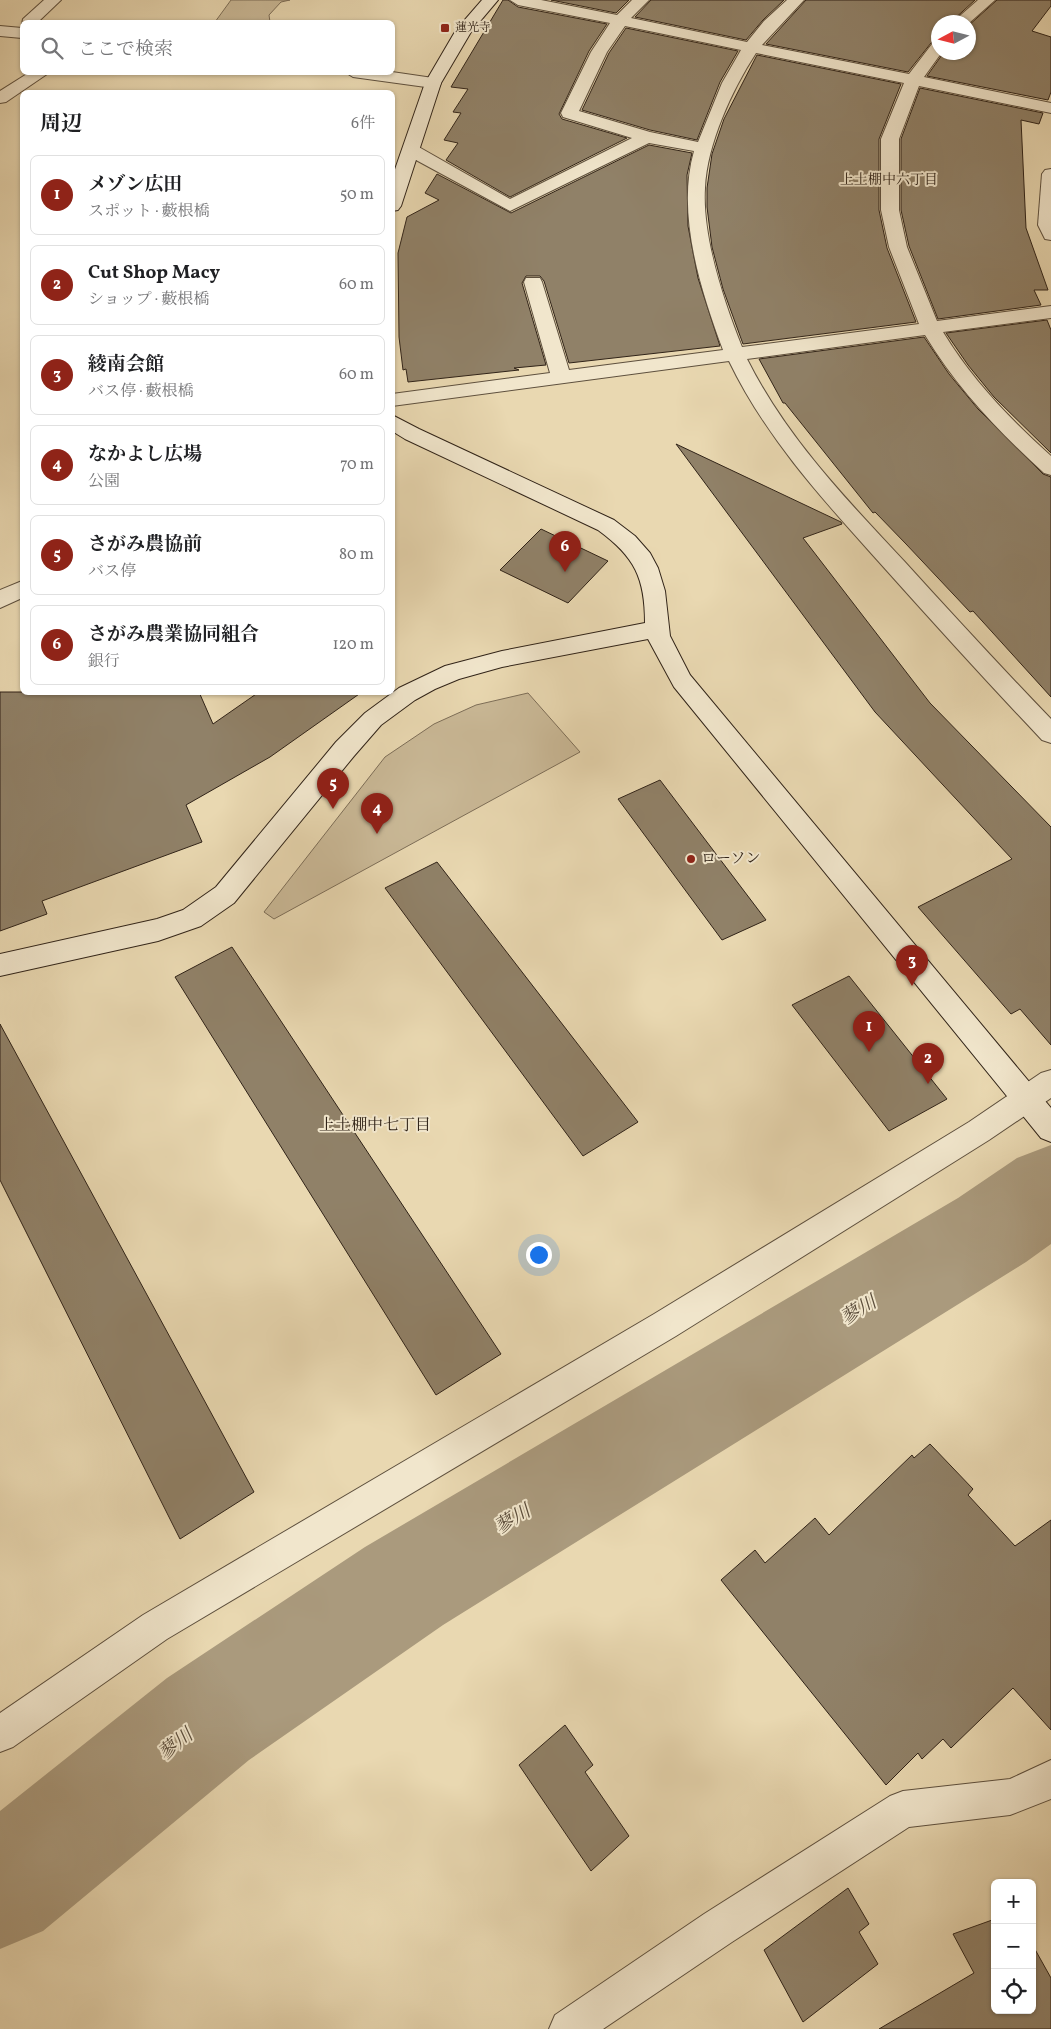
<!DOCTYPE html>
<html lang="ja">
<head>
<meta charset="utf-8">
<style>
	body { margin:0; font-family:Vollkorn,"Noto Serif JP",serif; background:#f2f2f2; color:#202124 }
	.controls { position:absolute; right:15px; bottom:15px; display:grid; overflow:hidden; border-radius:8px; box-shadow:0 1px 4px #0004 }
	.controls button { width:45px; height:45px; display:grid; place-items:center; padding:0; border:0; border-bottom:1px solid #e0e0e0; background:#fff; color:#202124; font:25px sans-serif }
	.compass { position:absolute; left:931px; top:15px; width:45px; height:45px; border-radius:50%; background:#fff; box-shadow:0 1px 4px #0004; rotate:263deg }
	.you { position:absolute; left:538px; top:1254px; width:18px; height:18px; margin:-12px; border:4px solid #fff; border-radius:50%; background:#1a73e8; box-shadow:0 0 0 8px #1a73e833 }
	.badge { display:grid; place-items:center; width:32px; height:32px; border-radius:50%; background:#8f2418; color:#fff; font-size:16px; font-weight:700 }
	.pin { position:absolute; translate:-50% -41px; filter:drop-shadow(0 1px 2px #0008) }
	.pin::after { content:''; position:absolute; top:26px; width:18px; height:15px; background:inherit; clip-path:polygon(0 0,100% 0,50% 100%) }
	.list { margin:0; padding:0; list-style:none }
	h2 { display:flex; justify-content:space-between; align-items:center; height:65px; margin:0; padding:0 20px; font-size:21px }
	h2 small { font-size:16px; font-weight:400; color:#757577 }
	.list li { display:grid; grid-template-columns:32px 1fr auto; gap:15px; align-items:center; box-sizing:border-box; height:80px; margin:0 10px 10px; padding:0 10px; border:1px solid #e0e0e0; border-radius:8px }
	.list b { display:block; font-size:19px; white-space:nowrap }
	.list p { margin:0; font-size:16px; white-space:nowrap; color:#757577 }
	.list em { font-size:16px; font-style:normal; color:#757577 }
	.icon { flex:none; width:28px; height:28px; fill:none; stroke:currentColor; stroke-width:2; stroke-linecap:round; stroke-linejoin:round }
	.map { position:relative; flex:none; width:1051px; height:2029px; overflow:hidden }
	.search { position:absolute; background:#fff; box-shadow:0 1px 4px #0004; left:20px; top:20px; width:375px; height:55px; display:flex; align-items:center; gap:12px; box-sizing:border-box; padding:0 18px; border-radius:8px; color:#757577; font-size:19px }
	.panel { position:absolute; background:#fff; box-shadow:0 1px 4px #0004; left:20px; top:90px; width:375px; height:605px; border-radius:8px }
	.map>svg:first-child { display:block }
	.green { fill:#cab997; stroke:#7d6e58 }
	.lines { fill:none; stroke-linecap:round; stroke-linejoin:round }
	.river { fill:#aa9a7d; fill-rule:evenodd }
	.building { fill:#908168; stroke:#302318 }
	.street-casing { stroke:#5e503e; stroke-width:2 }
	.secondary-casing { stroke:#302318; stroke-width:2 }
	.street { fill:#f1e6cc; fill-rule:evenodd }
	.secondary { fill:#f1e6cc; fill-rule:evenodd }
	.poi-dot { fill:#8f2418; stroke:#f1e6cc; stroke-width:2 }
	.labels { text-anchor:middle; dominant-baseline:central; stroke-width:4; stroke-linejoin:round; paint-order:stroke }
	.far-poi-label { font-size:12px; fill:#302318; stroke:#f1e6cc; text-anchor:start }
	.far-neighbourhood-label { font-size:14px; fill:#302318; stroke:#f1e6cc }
	.poi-label { font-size:15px; fill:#302318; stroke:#f1e6cc; text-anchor:start }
	.neighbourhood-label { font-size:16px; fill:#302318; stroke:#f1e6cc }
	.near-water-label { font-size:19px; font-style:italic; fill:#5b4d3b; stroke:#f1e6cc }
</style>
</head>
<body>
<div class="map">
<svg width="1051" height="2029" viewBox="0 0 1051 2029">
	<rect width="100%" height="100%" fill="#e9d8b1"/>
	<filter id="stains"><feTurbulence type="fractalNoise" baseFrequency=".004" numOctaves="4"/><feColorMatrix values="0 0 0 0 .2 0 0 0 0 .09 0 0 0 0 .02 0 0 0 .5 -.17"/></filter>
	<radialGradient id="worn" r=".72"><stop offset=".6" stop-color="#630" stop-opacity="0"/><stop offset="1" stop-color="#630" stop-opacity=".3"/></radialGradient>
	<!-- green -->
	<g class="green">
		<polygon points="231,0 290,0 281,2 269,15 270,22 215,22"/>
		<polygon points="528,693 580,752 274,919 264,912 385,757 434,724 476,705"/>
	</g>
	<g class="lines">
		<!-- river -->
		<polygon class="river" points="1051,1145 1051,1244 1026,1262 443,1625 249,1760 43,1931 0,1949 0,1811 167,1678 365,1547 958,1198 1017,1158"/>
	</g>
	<!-- building -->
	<g class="building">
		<polygon points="503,0 508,0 518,7 607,24 589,51 559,114 562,119 627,138 510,197 446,160 458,143 444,140 461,113 453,112 468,89 451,87"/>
		<polygon points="551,0 629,0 616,13"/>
		<polygon points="651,0 784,0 763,20 746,40 635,17"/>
		<polygon points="806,0 975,0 951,22 938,22 938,40 931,43 908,72 766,44"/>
		<polygon points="997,0 1051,0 1051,6 1032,31 1051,37 1051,92 1048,100 927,76 944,52 968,52 968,26"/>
		<polygon points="626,28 738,51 720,82 697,140 650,130 582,110 609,53"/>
		<polygon points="757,55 901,84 879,139 879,210 887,248 916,322 743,344 723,289 712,247 707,207 707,188 712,154 724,119"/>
		<polygon points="920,88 1043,113 1039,124 1021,120 1026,228 1048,290 1034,290 1041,305 938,319 909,246 901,210 901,139"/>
		<polygon points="649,145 692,153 687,175 688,226 698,278 720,346 569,363 544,281 540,276 526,276 522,283 546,365 514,368 519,370 408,382 406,369 403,370 399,337 398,253 407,217 439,200 425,193 437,174 511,213"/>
		<polygon points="1047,320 1051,330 1051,453 994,397 968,365 946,333"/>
		<polygon points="924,337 949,374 978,409 1043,474 1051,477 1051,697 973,611 970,612 906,544 875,512 873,513 785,403 783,403 759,359"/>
		<polygon points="676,444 841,522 842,524 803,538 930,703 1051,827 1051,1045 1020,1009 1011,1014 918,907 1012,859 875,712"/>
		<polygon points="541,529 608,561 568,603 500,570"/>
		<polygon points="0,692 199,692 213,724 259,692 362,692 270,757 186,805 202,842 42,901 47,914 0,931"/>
		<polygon points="660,780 766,920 722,940 618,799"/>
		<polygon points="437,862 638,1122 583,1156 385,888"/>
		<polygon points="232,947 501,1354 436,1395 175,977"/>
		<polygon points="849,976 947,1099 889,1131 792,1005"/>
		<polygon points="0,1024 254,1492 180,1539 0,1180"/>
		<polygon points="930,1444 973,1489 968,1495 1015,1546 1051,1520 1051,1730 1013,1688 951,1748 943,1739 922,1759 918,1753 886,1785 721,1580 755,1550 765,1563 815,1518 829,1535 912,1455 914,1458"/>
		<polygon points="565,1725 593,1765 585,1772 629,1836 591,1871 519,1765"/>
		<polygon points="848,1888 869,1924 859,1932 878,1964 803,2022 764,1950"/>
		<polygon points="995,1919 995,2010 1032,2010 1032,1944 1051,1978 1051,2029 879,2029 974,1973 953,1934"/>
	</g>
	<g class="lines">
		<!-- street casing -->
		<g class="street-casing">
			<g id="street">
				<polygon points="44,0 61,0 38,22 22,24 23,19"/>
				<path d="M510 0H541L617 15 632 0H649L631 18 747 42 764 21 787 0H804L762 45 909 74 932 44 938 42V52H942L924 77 1051 103V113L919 86 899 139V210L907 247 937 321 1051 306V318L943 332C972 380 1010 419 1051 456V475L1044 473C998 431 957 388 925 335L747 359C786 437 845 498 904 561 952 614 1001 667 1051 719V743L1042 740C990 685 939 629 888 572 829 506 768 442 729 361L392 406V394L550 373 524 282 526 278H540L542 282 569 370 723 350C701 291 676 214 694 151L649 143 510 211 405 154 402 150 405 146H417L510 199 632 138 563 117 561 113 591 52 610 23 518 5ZM625 26 741 50 722 83 698 142 650 132 579 111 607 52ZM756 53 904 83 881 139V210L889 247 919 324 742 347C724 302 702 236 705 188 707 144 732 90 756 53Z"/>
				<polygon points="978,0 995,0 968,24 953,22"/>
				<polygon points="0,26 22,28 22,38 0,36"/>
				<polygon points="30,72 50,72 6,102 0,103 0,91"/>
				<polygon points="345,72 392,72 433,78 439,79 441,83 439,87 433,88 353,77"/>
				<polygon points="1051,169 1051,240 1045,239 1038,225 1042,174 1045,170"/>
				<polygon points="22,581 22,598 0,608 0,590"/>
				<polygon points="1051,1070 1051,1098 989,1140 676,1336 167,1639 13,1747 0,1752 0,1713 143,1615 654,1314 969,1122 1041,1073"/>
				<polygon points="1051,1760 1051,1799 1010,1815 909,1827 732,1942 603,2029 549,2029 555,2015 704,1914 890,1796 903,1791 1010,1779"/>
			</g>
		</g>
		<!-- secondary casing -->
		<g class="secondary-casing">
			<g id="secondary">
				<polygon points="482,0 498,0 471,32 441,83 401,206 398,210 392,211 392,178 425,83 456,30"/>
				<path d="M392 415 419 429 614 520 635 536 650 553 658 568 665 591 670 636 690 675 1051 1108V1142L1041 1138 674 687 648 639 502 667 459 679 435 689 415 700 381 725 354 756 234 903 201 926 158 941 0 976V954L157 919 183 910 216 887 336 742 365 713 399 688 445 666 502 651 645 623C645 578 635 557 598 530L405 439 392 431Z"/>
			</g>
		</g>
		<!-- street -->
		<use href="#street" class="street"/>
		<!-- secondary -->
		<use href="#secondary" class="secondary"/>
	</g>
	<!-- markers -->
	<g class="poi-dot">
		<rect x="440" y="23" width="10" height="10" rx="2.5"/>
		<circle cx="691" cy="859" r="5"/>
	</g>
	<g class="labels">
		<!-- far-poi labels -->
		<g class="far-poi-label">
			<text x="455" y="28">蓮光寺</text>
		</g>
		<!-- far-neighbourhood labels -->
		<g class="far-neighbourhood-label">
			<text x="889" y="180">上土棚中六丁目</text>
		</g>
		<!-- poi labels -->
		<g class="poi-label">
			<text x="701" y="859">ローソン</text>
		</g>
		<!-- neighbourhood labels -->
		<g class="neighbourhood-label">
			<text x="375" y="1126">上土棚中七丁目</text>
		</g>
		<!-- near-water labels -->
		<g class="near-water-label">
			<text transform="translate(859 1311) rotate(-31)">蓼川</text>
			<text transform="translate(513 1520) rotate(-31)">蓼川</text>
			<text transform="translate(176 1745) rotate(-39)">蓼川</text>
		</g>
	</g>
	<rect width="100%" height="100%" filter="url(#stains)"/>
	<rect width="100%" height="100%" fill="url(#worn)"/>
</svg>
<div class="controls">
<button>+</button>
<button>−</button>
<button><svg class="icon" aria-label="locate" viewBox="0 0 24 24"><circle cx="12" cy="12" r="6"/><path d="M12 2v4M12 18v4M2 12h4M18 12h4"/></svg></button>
</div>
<svg class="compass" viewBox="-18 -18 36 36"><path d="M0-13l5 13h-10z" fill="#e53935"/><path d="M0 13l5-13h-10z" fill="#757577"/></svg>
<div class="you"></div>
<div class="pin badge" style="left:869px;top:1052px">1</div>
<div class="pin badge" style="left:928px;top:1084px">2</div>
<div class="pin badge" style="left:912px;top:986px">3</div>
<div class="pin badge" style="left:377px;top:834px">4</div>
<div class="pin badge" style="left:333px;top:809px">5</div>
<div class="pin badge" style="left:565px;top:572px">6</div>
<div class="search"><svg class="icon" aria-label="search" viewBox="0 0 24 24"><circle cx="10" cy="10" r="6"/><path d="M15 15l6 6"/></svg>ここで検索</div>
<section class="panel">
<h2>周辺<small>6件</small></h2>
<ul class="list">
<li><span class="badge">1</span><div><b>メゾン広田</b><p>スポット · 藪根橋</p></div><em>50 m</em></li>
<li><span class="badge">2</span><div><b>Cut Shop Macy</b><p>ショップ · 藪根橋</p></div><em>60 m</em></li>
<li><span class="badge">3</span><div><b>綾南会館</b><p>バス停 · 藪根橋</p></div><em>60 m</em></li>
<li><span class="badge">4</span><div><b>なかよし広場</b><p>公園</p></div><em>70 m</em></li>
<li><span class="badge">5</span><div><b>さがみ農協前</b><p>バス停</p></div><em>80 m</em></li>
<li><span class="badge">6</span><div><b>さがみ農業協同組合</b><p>銀行</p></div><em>120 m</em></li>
</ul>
</section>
</div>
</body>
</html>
